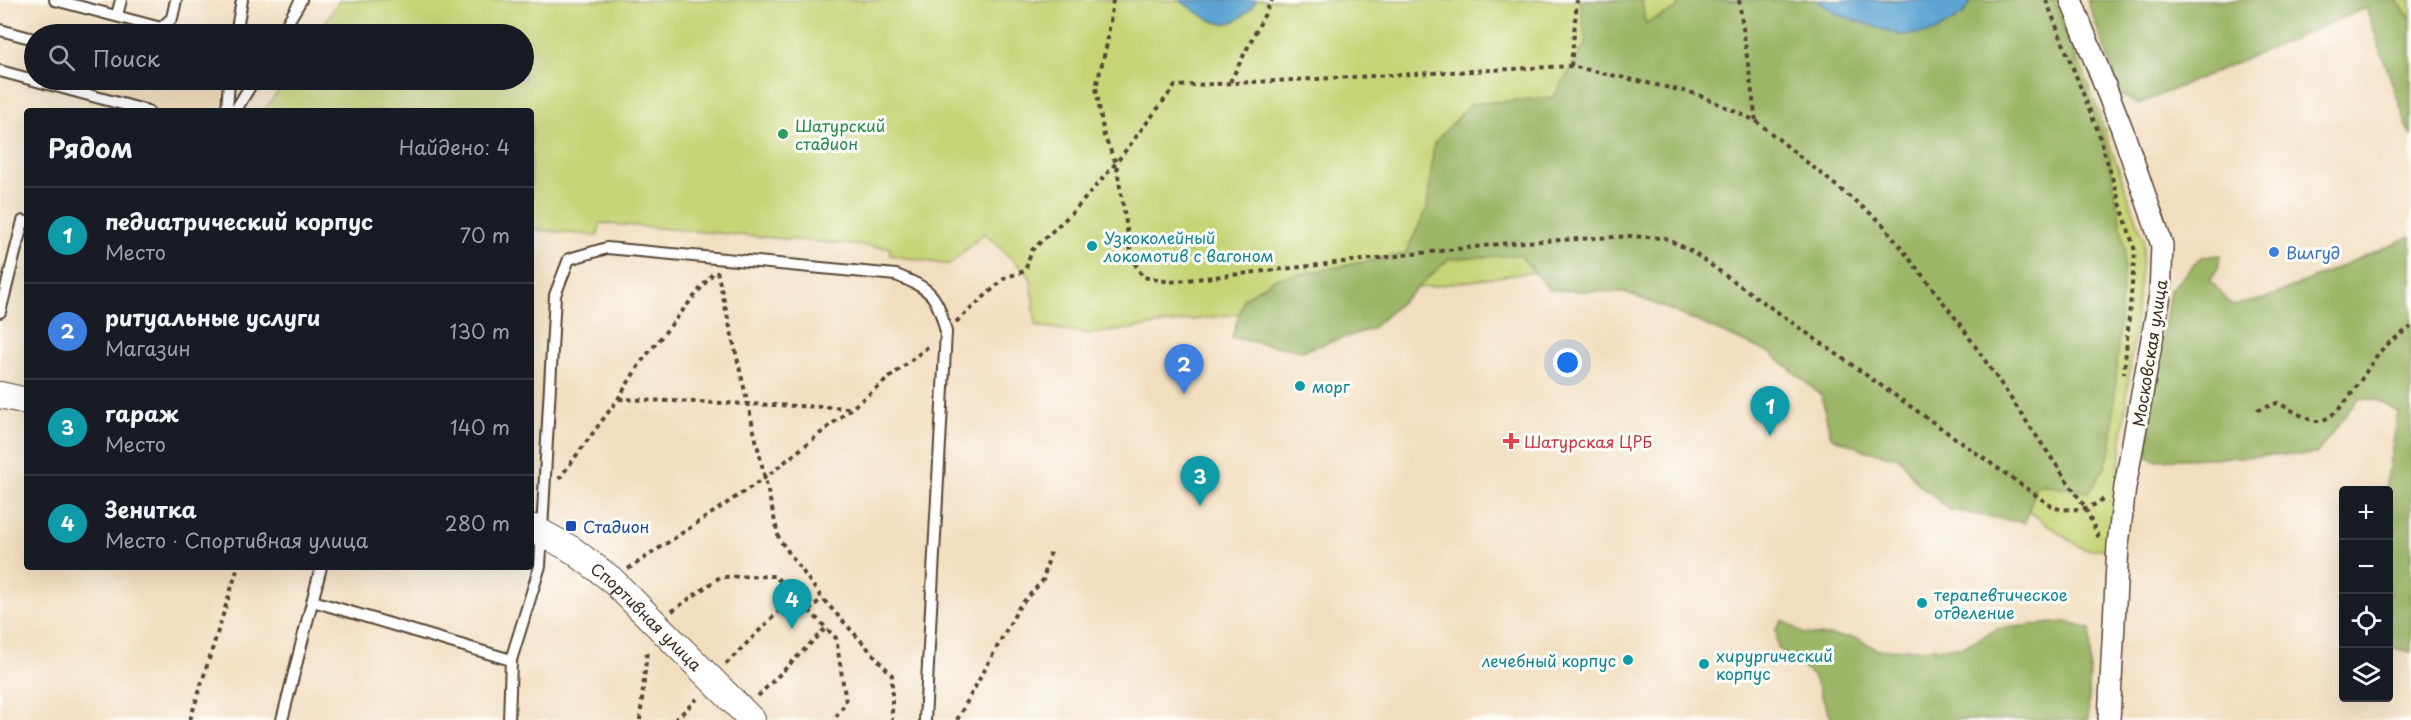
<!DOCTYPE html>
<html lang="ru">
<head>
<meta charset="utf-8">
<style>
	body { margin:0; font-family:"Playpen Sans",sans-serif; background:#242831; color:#f1f3f6 }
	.controls { position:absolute; right:18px; bottom:18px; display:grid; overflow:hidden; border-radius:6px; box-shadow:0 6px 24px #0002 }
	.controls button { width:54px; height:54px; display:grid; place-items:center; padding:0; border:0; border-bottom:2px solid #363941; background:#171b24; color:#f1f3f6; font:30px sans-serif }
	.you { position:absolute; left:1568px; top:363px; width:21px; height:21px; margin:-15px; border:4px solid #fff; border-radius:50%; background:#1a73e8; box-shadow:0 0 0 9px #1a73e833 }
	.badge { display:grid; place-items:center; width:39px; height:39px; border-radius:50%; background:#7c3aed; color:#fff; font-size:20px; font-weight:700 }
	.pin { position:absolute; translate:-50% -50px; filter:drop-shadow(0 2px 3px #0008) }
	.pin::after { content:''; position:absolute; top:32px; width:21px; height:18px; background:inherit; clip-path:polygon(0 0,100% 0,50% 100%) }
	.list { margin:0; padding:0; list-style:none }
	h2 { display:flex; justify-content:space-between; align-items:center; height:78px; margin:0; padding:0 24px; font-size:26px }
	h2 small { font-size:20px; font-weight:400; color:#9ea1a6 }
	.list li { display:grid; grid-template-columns:39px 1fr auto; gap:18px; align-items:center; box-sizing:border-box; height:96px; padding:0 24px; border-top:2px solid #363941 }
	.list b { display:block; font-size:22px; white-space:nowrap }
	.list p { margin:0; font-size:20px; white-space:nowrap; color:#9ea1a6 }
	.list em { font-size:20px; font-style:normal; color:#9ea1a6 }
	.icon { flex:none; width:33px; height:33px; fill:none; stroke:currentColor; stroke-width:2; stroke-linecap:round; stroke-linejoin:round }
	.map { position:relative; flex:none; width:2411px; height:720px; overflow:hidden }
	.search { position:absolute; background:#171b24; box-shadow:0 6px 24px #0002; left:24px; top:24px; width:510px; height:66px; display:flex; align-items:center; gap:15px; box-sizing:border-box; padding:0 21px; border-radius:33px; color:#9ea1a6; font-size:22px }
	.panel { position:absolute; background:#171b24; box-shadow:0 6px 24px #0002; left:24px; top:108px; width:510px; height:462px; border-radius:6px }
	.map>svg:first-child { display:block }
	.green { fill:#c6d476; stroke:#807f4a; stroke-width:1.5 }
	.forest { fill:#9cb667; stroke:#6c7042; stroke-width:1.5 }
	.water { fill:#5da4d3; stroke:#4c6778; stroke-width:1.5 }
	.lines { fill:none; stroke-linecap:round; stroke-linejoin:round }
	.service-casing { stroke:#564536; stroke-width:14 }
	.minor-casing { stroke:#564536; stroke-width:24 }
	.tertiary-casing { stroke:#564536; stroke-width:28 }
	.path { stroke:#564536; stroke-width:4; stroke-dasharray:4.5 4.5; stroke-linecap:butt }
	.service { stroke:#fff; stroke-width:10 }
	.minor { stroke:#fff; stroke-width:21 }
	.tertiary { stroke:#fff; stroke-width:26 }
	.leisure-dot { fill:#2e9e5b; stroke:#fdfcf7; stroke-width:2 }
	.culture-dot { fill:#0f9aa8; stroke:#fdfcf7; stroke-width:2 }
	.shop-dot { fill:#3f7fe0; stroke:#fdfcf7; stroke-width:2 }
	.health-dot { fill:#e0444e; stroke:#fdfcf7; stroke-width:2 }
	.transit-dot { fill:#1a4fb4; stroke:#fdfcf7; stroke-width:2 }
	.labels { text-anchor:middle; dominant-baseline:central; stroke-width:6; stroke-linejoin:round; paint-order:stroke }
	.leisure-label { font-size:16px; fill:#27864d; stroke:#fdfcf7; text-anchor:start }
	.culture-label { font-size:16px; fill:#0d838f; stroke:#fdfcf7; text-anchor:start }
	.shop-label { font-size:16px; fill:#366cbe; stroke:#fdfcf7; text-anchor:start }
	.street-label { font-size:16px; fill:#3b2a1e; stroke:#fdfcf7 }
	.health-label { font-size:16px; fill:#be3a42; stroke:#fdfcf7; text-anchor:start }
	.transit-label { font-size:16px; fill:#164399; stroke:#fdfcf7; text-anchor:start }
</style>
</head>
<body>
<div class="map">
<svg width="2411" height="720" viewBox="0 0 2411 720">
	<rect width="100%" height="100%" fill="#fdfcf7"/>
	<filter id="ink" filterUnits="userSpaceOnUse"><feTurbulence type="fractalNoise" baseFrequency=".0167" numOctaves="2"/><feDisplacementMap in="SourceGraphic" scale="12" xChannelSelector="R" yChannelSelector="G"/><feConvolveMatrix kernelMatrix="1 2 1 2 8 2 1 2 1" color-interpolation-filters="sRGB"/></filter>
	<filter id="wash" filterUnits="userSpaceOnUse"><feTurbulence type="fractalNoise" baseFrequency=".008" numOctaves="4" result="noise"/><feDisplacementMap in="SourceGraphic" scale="24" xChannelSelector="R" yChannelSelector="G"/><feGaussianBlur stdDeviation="1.35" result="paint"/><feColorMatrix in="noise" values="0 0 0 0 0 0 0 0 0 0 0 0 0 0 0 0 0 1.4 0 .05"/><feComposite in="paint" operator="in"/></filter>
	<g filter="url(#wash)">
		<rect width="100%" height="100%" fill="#f2debf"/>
		<!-- green -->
		<g class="green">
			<polygon points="340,0 2058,0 2144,240 2110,549 2083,549 1656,255 1092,334 1036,326 1031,279 1025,271 984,233 949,265 890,255 890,248 600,223 598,236 531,229 531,111 264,111 286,80 524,80 524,34 317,34"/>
			<polygon points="2396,0 2411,0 2411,19"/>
		</g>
		<!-- forest -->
		<g class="forest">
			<polygon points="1580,0 1642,0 1645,23 1677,9 1678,0 1817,0 1838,15 1964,14 1972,0 2054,0 2109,153 2125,250 2111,448 2104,469 2089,492 2046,485 2036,486 2025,523 1950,510 1917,483 1900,458 1867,451 1831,437 1821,395 1772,354 1673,311 1625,292 1549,290 1520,255 1449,259 1371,329 1302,351 1232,338 1244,298 1274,279 1405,254 1427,209 1434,143 1471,104 1554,97 1586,43"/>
			<polygon points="2087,0 2396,0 2411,19 2411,137 2366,8 2139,104 2122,96"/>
			<polygon points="2411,236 2411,652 2389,647 2388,490 2385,490 2398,412 2376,399 2358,399 2316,454 2155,460 2147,457 2151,411 2170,290 2201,257 2220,255 2218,268 2210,280 2232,306 2264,299"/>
			<polygon points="1783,620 1804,634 1857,638 1878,650 1963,647 1997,629 2031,625 2066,622 2090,629 2091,637 2088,720 1832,720 1813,676 1778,648 1776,629"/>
		</g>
		<!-- water -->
		<g class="water">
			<path d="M1179 0H1257C1229 40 1211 21 1179 0Z"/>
			<polygon points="1817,0 1972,0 1964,14 1935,32 1901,35 1838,15"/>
		</g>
	</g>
	<g filter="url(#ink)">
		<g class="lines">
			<!-- service casing -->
			<g class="service-casing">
				<g id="service">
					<polyline points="55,0 161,28 172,18 176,0"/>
					<polyline points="117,15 121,0"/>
					<polyline points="0,30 34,39"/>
					<polyline points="236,34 242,0"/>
					<polyline points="281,34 301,0"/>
					<polyline points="0,71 148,111"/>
					<polyline points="227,111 229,80"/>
					<polyline points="235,111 254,80"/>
					<polyline points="0,312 23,221 27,222"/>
					<path d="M313 601 511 660 540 566 555 295 569 259 607 248 896 275C931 289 937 294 946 332L925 720"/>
					<polyline points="282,720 321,567"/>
					<polyline points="509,720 511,660"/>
				</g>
			</g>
			<!-- minor casing -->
			<g class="minor-casing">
				<polyline id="minor" points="2071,0 2122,129 2162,245 2160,295 2125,487 2118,545 2109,720"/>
			</g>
			<!-- tertiary casing -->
			<g class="tertiary-casing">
				<g id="tertiary">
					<polyline points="0,395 27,401"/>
					<path id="s1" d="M531 527 571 549 611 579 752 720"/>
				</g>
			</g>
			<!-- path -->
			<g class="path">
				<path d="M1113 0 1107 44 1096 87 1104 136 1116 163 1132 259 1143 277 1170 282 1509 243 1630 236 1665 238 1691 251 2054 508C2071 511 2092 510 2104 498"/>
				<polyline points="1739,0 1756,121"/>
				<polyline points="2046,0 2097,129 2135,251 2124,373"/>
				<polyline points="1571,66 1577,0"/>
				<polyline points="1230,82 1272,0"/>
				<polyline points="717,271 779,539 822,598 892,675 892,720"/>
				<polyline points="956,322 1005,278 1025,271 1032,250 1074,211 1116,163 1175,86 1571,66 1697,94 1756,121 1881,222 1960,324 2085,507 2099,538"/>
				<polyline points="619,399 851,408"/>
				<path d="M2257 410 2277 403C2288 407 2309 422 2318 421 2342 419 2365 370 2379 353 2387 343 2400 335 2411 327"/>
				<polyline points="559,479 618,399 641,362 714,272"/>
				<polyline points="628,569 766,477 930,345"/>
				<polyline points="672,611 720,577 775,576 836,638 846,702 834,720"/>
				<polyline points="809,611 822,598"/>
				<polyline points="726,664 794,596"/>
				<polyline points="758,696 826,628"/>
				<polyline points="190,720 238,567"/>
				<polyline points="640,720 647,650"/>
				<polyline points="675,720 697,699"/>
				<polyline points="957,720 1019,607 1043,580 1051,550"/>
			</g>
			<!-- service -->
			<use href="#service" class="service"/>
			<!-- minor -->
			<use href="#minor" class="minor"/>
			<!-- tertiary -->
			<use href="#tertiary" class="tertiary"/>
		</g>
	</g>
	<!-- markers -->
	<circle class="leisure-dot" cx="783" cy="134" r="6"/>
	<g class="culture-dot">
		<circle cx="1092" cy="246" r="6"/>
		<circle cx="1300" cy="386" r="6"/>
		<circle cx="1922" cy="603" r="6"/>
		<circle cx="1628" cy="660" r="6"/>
		<circle cx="1704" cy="664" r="6"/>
	</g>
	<circle class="shop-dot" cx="2274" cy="252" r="6"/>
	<path class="health-dot" d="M1508 432h6v6h6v6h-6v6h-6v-6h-6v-6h6z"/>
	<rect class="transit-dot" x="565" y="520" width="12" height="12" rx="3"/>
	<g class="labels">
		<!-- leisure labels -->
		<g class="leisure-label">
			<text x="795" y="125">Шатурский<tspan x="795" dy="18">стадион</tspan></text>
		</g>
		<!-- culture labels -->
		<g class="culture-label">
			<text x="1104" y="237">Узкоколейный<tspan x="1104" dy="18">локомотив с вагоном</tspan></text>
			<text x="1312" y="386">морг</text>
			<text x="1934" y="594">терапевтическое<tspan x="1934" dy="18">отделение</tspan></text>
			<text x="1716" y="655">хирургический<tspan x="1716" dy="18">корпус</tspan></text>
			<text x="1616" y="660" text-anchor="end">лечебный корпус</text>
		</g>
		<!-- shop labels -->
		<g class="shop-label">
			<text x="2286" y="252">Вилгуд</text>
		</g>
		<!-- street labels -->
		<g class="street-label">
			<text transform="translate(2149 353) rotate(-81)">Московская улица</text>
			<text stroke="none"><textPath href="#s1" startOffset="147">Спортивная улица</textPath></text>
		</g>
		<!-- health labels -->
		<g class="health-label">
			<text x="1524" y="441">Шатурская ЦРБ</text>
		</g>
		<!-- transit labels -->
		<g class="transit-label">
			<text x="583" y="526">Стадион</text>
		</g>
	</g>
</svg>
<div class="controls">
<button>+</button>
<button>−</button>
<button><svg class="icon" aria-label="locate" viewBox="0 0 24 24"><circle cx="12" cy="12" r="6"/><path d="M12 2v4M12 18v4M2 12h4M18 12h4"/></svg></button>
<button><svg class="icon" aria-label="layers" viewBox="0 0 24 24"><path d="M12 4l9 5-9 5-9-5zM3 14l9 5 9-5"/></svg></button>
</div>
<div class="you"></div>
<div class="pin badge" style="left:1770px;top:436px;background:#0f9aa8">1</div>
<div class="pin badge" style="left:1184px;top:394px;background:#3f7fe0">2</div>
<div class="pin badge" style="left:1200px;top:506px;background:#0f9aa8">3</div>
<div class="pin badge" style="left:792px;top:629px;background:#0f9aa8">4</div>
<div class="search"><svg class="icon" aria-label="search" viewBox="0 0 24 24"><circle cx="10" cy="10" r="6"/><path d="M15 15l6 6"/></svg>Поиск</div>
<section class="panel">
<h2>Рядом<small>Найдено: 4</small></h2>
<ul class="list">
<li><span class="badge" style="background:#0f9aa8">1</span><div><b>педиатрический корпус</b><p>Место</p></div><em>70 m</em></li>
<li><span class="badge" style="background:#3f7fe0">2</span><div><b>ритуальные услуги</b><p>Магазин</p></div><em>130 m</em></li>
<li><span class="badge" style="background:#0f9aa8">3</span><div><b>гараж</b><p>Место</p></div><em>140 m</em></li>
<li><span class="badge" style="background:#0f9aa8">4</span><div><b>Зенитка</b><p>Место · Спортивная улица</p></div><em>280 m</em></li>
</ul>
</section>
</div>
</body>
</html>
